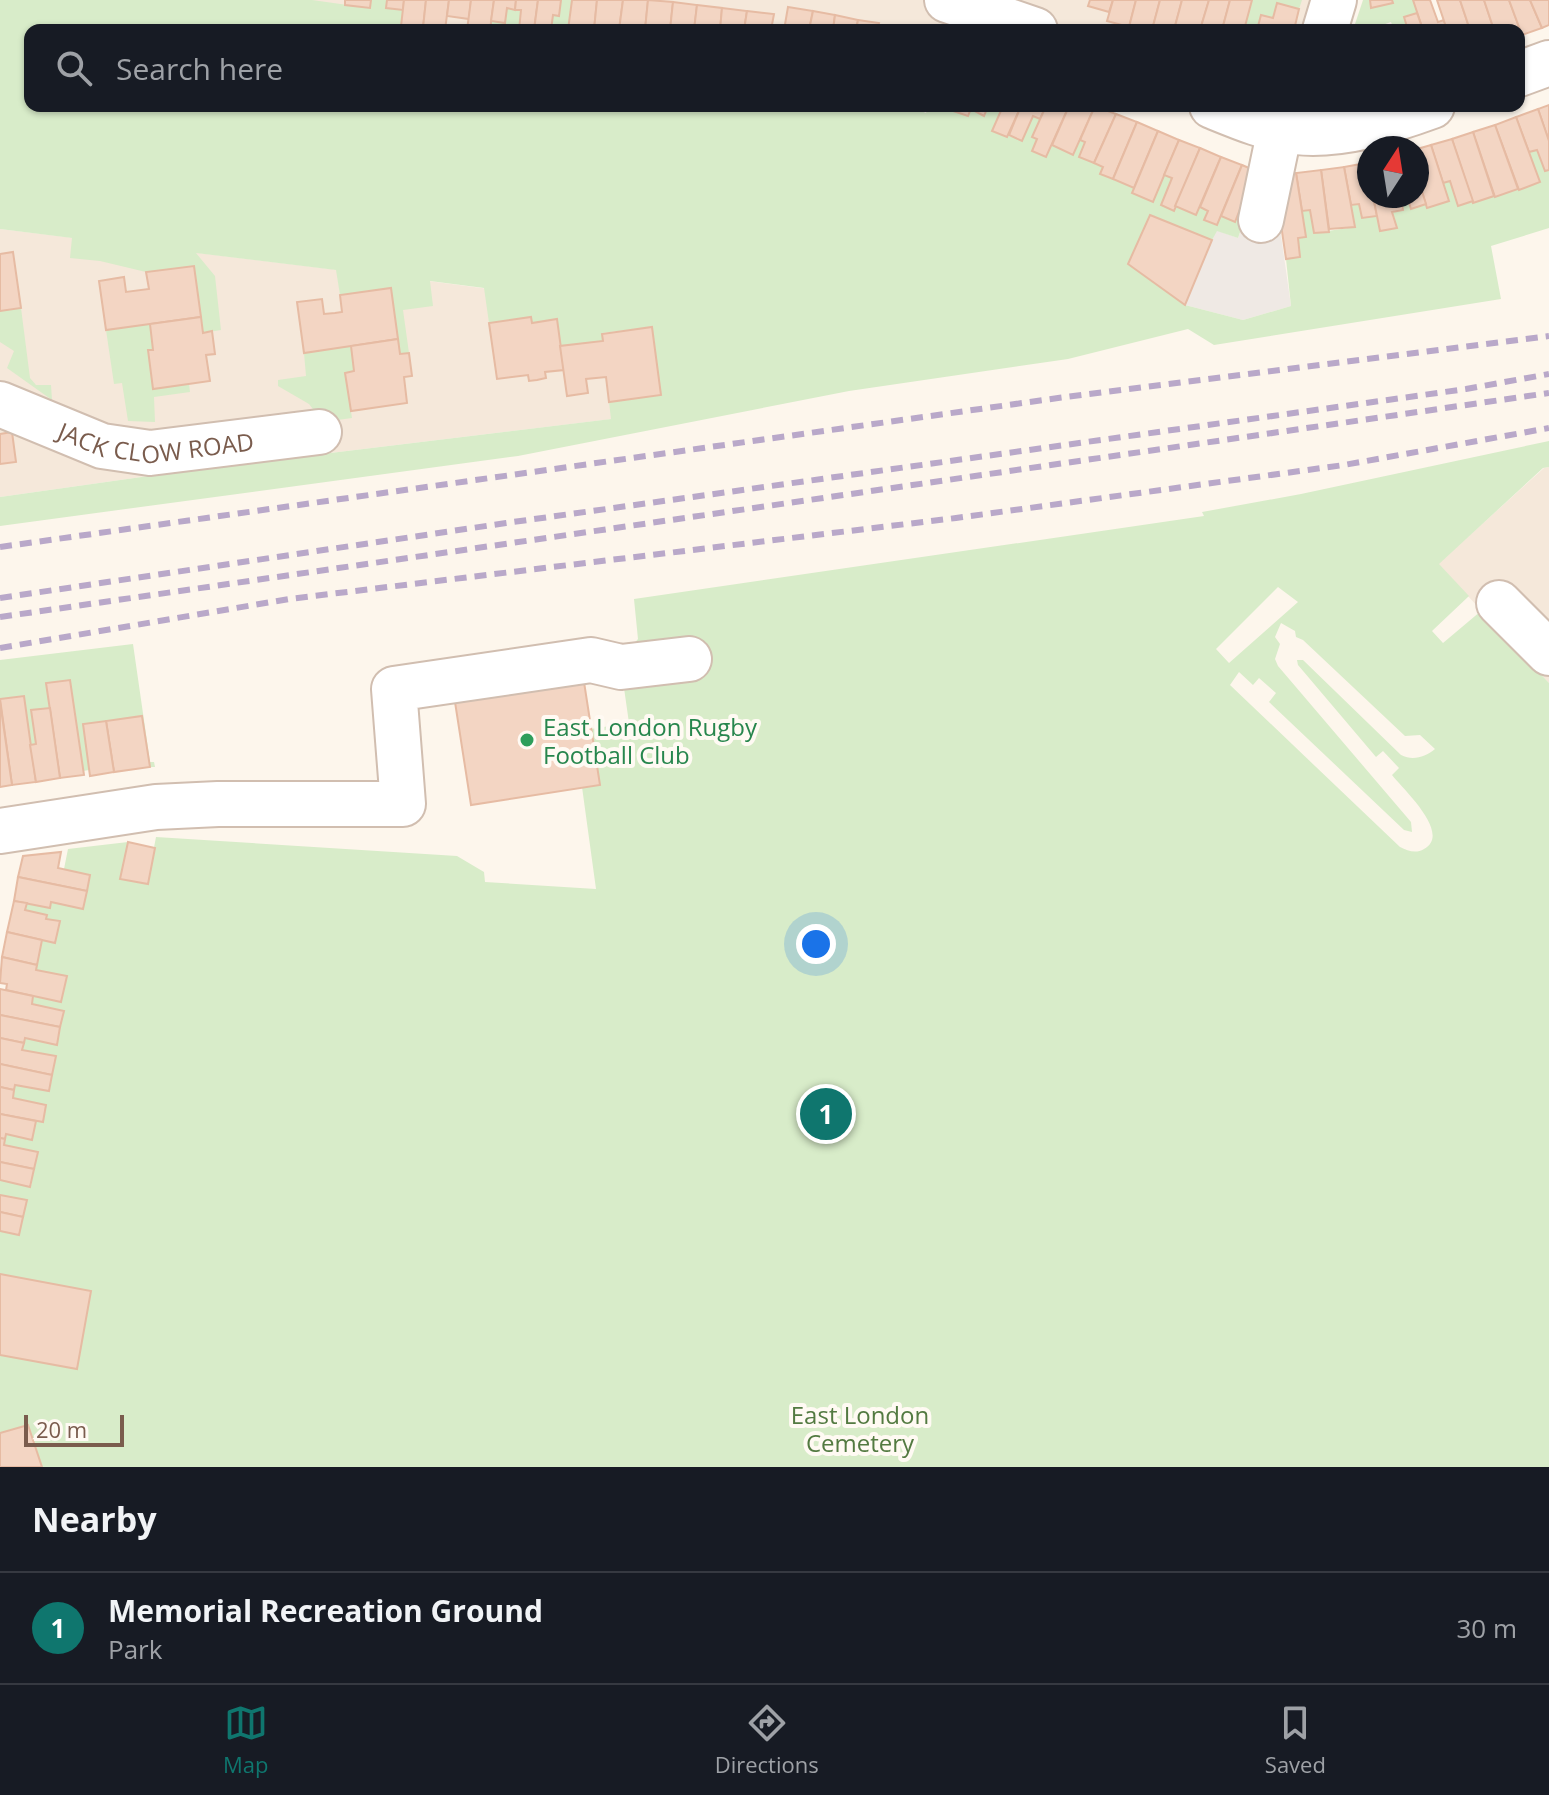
<!DOCTYPE html>
<html lang="en">
<head>
<meta charset="utf-8">
<style>
	body { margin:0; font-family:"Open Sans",sans-serif; background:#242831; color:#f1f3f6 }
	.compass { position:absolute; left:1357px; top:136px; width:72px; height:72px; border-radius:50%; background:#171b24; box-shadow:0 2px 6px #0004; rotate:12deg }
	.scale { position:absolute; left:24px; bottom:20px; width:100px; box-sizing:border-box; padding-left:8px; border:4px solid #7a5c4d; border-top:0; font-size:22px; line-height:28px; white-space:nowrap; color:#7a5c4d; -webkit-text-stroke:6px #fffaf3; paint-order:stroke }
	.you { position:absolute; left:816px; top:944px; width:28px; height:28px; margin:-20px; border:6px solid #fff; border-radius:50%; background:#1a73e8; box-shadow:0 0 0 12px #1a73e833 }
	.badge { display:grid; place-items:center; width:52px; height:52px; border-radius:50%; background:#0f766e; color:#fff; font-size:26px; font-weight:700 }
	.pin { position:absolute; translate:-50% -50%; border:4px solid #fff; box-shadow:0 2px 8px #0006 }
	.list { margin:0; padding:0; list-style:none }
	h2 { display:flex; justify-content:space-between; align-items:center; height:104px; margin:0; padding:0 32px; font-size:34px }
	h2 small { font-size:26px; font-weight:400; color:#9ea1a6 }
	.list li { display:grid; grid-template-columns:52px 1fr auto; gap:24px; align-items:center; box-sizing:border-box; height:112px; padding:0 32px; border-top:2px solid #363941 }
	.list b { display:block; font-size:30px; white-space:nowrap }
	.list p { margin:0; font-size:26px; white-space:nowrap; color:#9ea1a6 }
	.list em { font-size:26px; font-style:normal; color:#9ea1a6 }
	.icon { flex:none; width:44px; height:44px; fill:none; stroke:currentColor; stroke-width:2; stroke-linecap:round; stroke-linejoin:round }
	.map { position:relative; flex:none; width:1549px; height:1467px; overflow:hidden }
	.search { position:absolute; background:#171b24; box-shadow:0 2px 6px #0004; left:24px; right:24px; top:24px; height:88px; display:flex; align-items:center; gap:20px; box-sizing:border-box; padding:0 28px; border-radius:16px; color:#9ea1a6; font-size:30px }
	.sheet { height:216px; background:#171b24 }
	nav { display:flex; justify-content:space-around; align-items:center; box-sizing:border-box; height:112px; border-top:2px solid #363941; background:#171b24; font-size:22px; color:#9ea1a6 }
	nav a { display:grid; justify-items:center; gap:4px }
	nav .on { color:#0f766e }
	.map>svg:first-child { display:block }
	.residential { fill:#f5e8da }
	.industrial { fill:#efe9e4 }
	.green { fill:#d8ecc9; fill-rule:evenodd }
	.building { fill:#f3d5c3; stroke:#e6bba3; stroke-width:2 }
	.lines { fill:none; stroke-linecap:round; stroke-linejoin:round }
	.minor-casing { stroke:#d1beb0; stroke-width:48 }
	.minor { stroke:#fff; stroke-width:44 }
	.rail { stroke:#b9a8c9; stroke-width:6; stroke-dasharray:12 8; stroke-linecap:butt }
	.leisure-dot { fill:#2e9e5b; stroke:#fffaf3; stroke-width:3 }
	.labels { text-anchor:middle; dominant-baseline:central; stroke-width:8; stroke-linejoin:round; paint-order:stroke }
	.street-label { font-size:24px; fill:#7a5c4d; stroke:#fffaf3 }
	.leisure-label { font-size:24px; fill:#27864d; stroke:#fffaf3; text-anchor:start }
	.park-label { font-size:24px; fill:#537a41; stroke:#fffaf3 }
</style>
</head>
<body>
<div class="map">
<svg width="1549" height="1467" viewBox="0 0 1549 1467">
	<rect width="100%" height="100%" fill="#fdf6ec"/>
	<!-- residential -->
	<g class="residential">
		<polygon points="0,0 1316,0 1308,30 33,30"/>
		<polygon points="0,229 406,278 714,319 784,359 612,419 191,470 0,497"/>
		<polygon points="1549,467 1549,683 1438,564 1544,468"/>
	</g>
	<!-- industrial -->
	<polygon class="industrial" points="1256,191 1275,193 1291,306 1243,320 1185,305 1128,264 1150,215 1212,240 1216,230 1238,238"/>
	<!-- green -->
	<g class="green">
		<polygon points="0,0 312,0 369,8 371,0 387,0 387,8 403,10 401,26 434,30 30,30 30,106 913,106 913,108 926,113 929,106 952,106 951,110 968,116 971,109 984,115 988,106 1003,106 992,131 1022,140 1033,116 1040,119 1033,136 1037,139 1032,151 1046,157 1052,145 1073,155 1080,140 1085,142 1079,157 1103,167 1100,174 1134,188 1132,193 1164,175 1172,178 1161,205 1173,210 1175,206 1196,215 1200,207 1208,211 1205,220 1216,225 1221,216 1235,222 1242,204 1249,207 1238,238 1217,231 1212,240 1150,215 1128,264 1185,305 1243,320 1291,306 1286,259 1300,256 1298,238 1306,237 1302,211 1310,210 1314,233 1355,227 1351,205 1359,204 1377,216 1380,231 1396,228 1392,212 1403,210 1400,196 1407,196 1426,204 1428,208 1448,201 1443,183 1450,181 1458,206 1540,182 1529,152 1537,150 1545,171 1549,170 1549,228 1491,246 1501,299 1214,345 1188,329 1068,359 849,391 518,456 0,526 0,497 191,470 611,419 609,402 661,395 651,327 602,333 603,341 560,346 532,323 489,323 484,288 430,281 433,306 403,310 409,353 400,354 391,288 340,295 336,270 196,253 215,276 221,330 203,333 194,266 146,272 100,261 70,258 72,238 0,229"/>
		<polygon points="561,0 572,0 568,30 551,30 553,15"/>
		<polygon points="1252,0 1302,0 1299,9 1277,3 1273,18 1261,15 1257,30 1244,28"/>
		<polygon points="1363,0 1370,0 1372,8 1392,3 1392,0 1413,0 1417,13 1404,18 1408,30 1394,30 1391,22 1368,30 1353,30"/>
		<polygon points="507,8 521,10 519,30 490,30 491,21 504,23"/>
		<polygon points="21,308 30,378 36,385 51,385 52,400 7,368 14,351 0,342 0,311"/>
		<polygon points="150,324 153,350 148,351 153,389 189,384 190,392 154,397 155,422 128,421 122,383 114,384 106,330"/>
		<polygon points="351,346 354,371 345,373 352,418 323,422 309,404 278,386 278,380 306,376 304,353"/>
		<path d="M1549 441V467L1543 468 1439 564 1469 596 1432 631 1443 643 1481 611 1549 683V1467H0V1231L19 1235 27 1201 0 1195V1180L31 1186 37 1152 4 1145 6 1134 32 1140 36 1121 43 1122 46 1105 13 1098 15 1085 49 1091 56 1056 22 1050 25 1038 57 1045 63 1011 32 1004 33 996 61 1002 67 977 36 970 42 940 55 942 60 921 46 919 47 915 25 910 27 903 49 908 51 902 83 909 90 875 64 869 68 849 128 842 121 879 147 884 156 837 457 856 484 872 485 882 596 889 582 787 591 729 629 723 620 660 638 639 634 599 1204 516 1202 512 1301 494ZM1278 587 1298 602 1229 663 1216 649ZM1281 623 1295 631 1296 637 1303 640 1405 736 1420 735 1435 749C1425 757 1413 761 1401 755L1303 660H1297L1298 665 1376 757 1383 751 1399 768 1392 775C1404 790 1452 834 1424 849 1416 854 1408 851 1400 847L1230 685 1239 672 1253 685 1259 678 1276 693 1269 702 1404 830 1412 832 1411 822 1278 666 1275 659 1280 644 1275 637Z"/>
		<polygon points="133,644 150,762 154,762 155,767 150,767 142,716 83,724 89,770 83,771 70,680 46,684 50,708 31,710 36,744 30,745 23,696 0,699 0,660"/>
	</g>
	<!-- building -->
	<g class="building">
		<polygon points="345,0 371,0 370,8 345,5"/>
		<polygon points="387,0 404,0 403,10 386,8"/>
		<polygon points="404,0 426,0 423,28 401,26"/>
		<polygon points="426,0 449,0 445,30 423,28"/>
		<polygon points="449,0 471,0 469,19 447,16"/>
		<polygon points="471,0 494,0 490,30 467,30"/>
		<polygon points="494,0 516,0 515,10 507,8 505,23 491,21"/>
		<polygon points="516,0 538,0 534,30 519,30 521,10 515,10"/>
		<polygon points="538,0 561,0 559,16 553,15 551,30 534,30"/>
		<polygon points="572,0 597,0 594,30 568,30"/>
		<polygon points="597,0 623,0 619,30 594,30"/>
		<polygon points="623,0 648,0 645,30 619,30"/>
		<polygon points="648,0 673,2 670,30 645,30"/>
		<polygon points="1090,0 1113,0 1109,12 1088,6"/>
		<polygon points="1113,0 1136,0 1129,27 1107,21"/>
		<polygon points="1136,0 1160,0 1152,30 1129,27"/>
		<polygon points="1160,0 1182,0 1174,30 1152,30"/>
		<polygon points="1182,0 1209,0 1200,30 1174,30"/>
		<polygon points="1209,0 1230,0 1222,30 1200,30"/>
		<polygon points="1230,0 1252,0 1244,30 1222,30"/>
		<polygon points="1370,0 1392,0 1393,3 1371,8"/>
		<polygon points="1413,0 1430,0 1438,22 1444,20 1447,30 1423,30"/>
		<polygon points="1437,0 1460,0 1470,30 1447,30"/>
		<polygon points="1460,0 1484,0 1494,30 1470,30"/>
		<polygon points="1484,0 1509,0 1522,35 1519,36 1519,30 1494,30"/>
		<polygon points="1509,0 1530,0 1542,28 1522,35"/>
		<polygon points="1530,0 1549,0 1549,25 1542,28"/>
		<polygon points="673,2 697,5 694,30 670,30"/>
		<polygon points="1277,3 1299,9 1294,30 1257,30 1261,15 1273,18"/>
		<polygon points="697,5 722,8 720,30 694,30"/>
		<polygon points="788,7 813,11 809,30 784,30"/>
		<polygon points="722,8 747,11 744,30 720,30"/>
		<polygon points="747,11 774,14 771,30 744,30"/>
		<polygon points="813,11 835,15 833,30 809,30"/>
		<polygon points="1417,13 1423,30 1408,30 1404,17"/>
		<polygon points="835,15 858,20 856,30 833,30"/>
		<polygon points="858,20 879,23 877,30 856,30"/>
		<polygon points="1549,105 1549,141 1538,109"/>
		<polygon points="952,106 972,106 968,116 950,110"/>
		<polygon points="972,106 988,106 984,116 971,109"/>
		<polygon points="1003,106 1021,106 1007,137 992,131"/>
		<polygon points="1021,106 1046,106 1040,119 1033,116 1022,141 1009,135"/>
		<polygon points="1046,106 1069,106 1046,157 1032,151 1037,139 1032,137"/>
		<polygon points="1069,106 1095,106 1073,155 1052,145"/>
		<polygon points="1095,106 1116,114 1094,163 1079,157 1085,142 1080,140"/>
		<polygon points="1538,109 1549,141 1549,170 1545,171 1537,150 1529,152 1516,117"/>
		<polygon points="1116,114 1137,122 1113,179 1100,174 1103,167 1094,163"/>
		<polygon points="1516,117 1540,182 1519,190 1495,125"/>
		<polygon points="1137,122 1158,131 1134,188 1113,179"/>
		<polygon points="1495,125 1518,189 1495,197 1473,132"/>
		<polygon points="1158,131 1179,140 1153,202 1132,193"/>
		<polygon points="1473,132 1494,196 1473,203 1452,139"/>
		<polygon points="1452,139 1473,201 1458,206 1450,181 1443,183 1431,145"/>
		<polygon points="1179,140 1200,148 1174,211 1161,205 1172,178 1164,175"/>
		<polygon points="1431,145 1449,201 1427,208 1417,176 1417,149"/>
		<polygon points="1200,148 1221,157 1196,215 1175,206"/>
		<polygon points="1221,157 1242,165 1217,225 1204,220 1208,211 1200,207"/>
		<polygon points="1366,163 1369,196 1373,196 1377,216 1362,218 1359,204 1351,205 1344,167"/>
		<polygon points="1242,165 1263,174 1242,204 1235,222 1221,216"/>
		<polygon points="1344,167 1355,227 1329,229 1321,170"/>
		<polygon points="1321,170 1329,232 1314,233 1310,210 1302,211 1296,173"/>
		<polygon points="1296,173 1306,237 1298,238 1300,257 1286,259 1274,176"/>
		<polygon points="1417,176 1426,204 1411,209 1407,196 1417,196"/>
		<polygon points="1373,196 1400,196 1403,210 1392,212 1397,228 1380,231"/>
		<polygon points="1150,215 1212,240 1185,305 1128,264"/>
		<polygon points="13,252 21,308 0,311 0,254"/>
		<polygon points="194,266 201,317 106,330 99,281 124,277 126,292 149,289 146,272"/>
		<polygon points="391,288 398,339 304,353 297,302 322,299 324,314 335,313 342,312 340,295"/>
		<polygon points="201,317 203,333 212,331 215,354 206,355 210,381 153,389 148,350 153,350 150,324"/>
		<polygon points="531,317 532,323 557,319 564,370 545,372 546,378 537,380 529,381 528,375 497,379 489,323"/>
		<polygon points="652,327 661,395 609,402 606,377 586,379 588,393 567,396 560,346 603,341 602,334"/>
		<polygon points="398,339 400,354 409,353 412,376 404,377 407,403 351,411 345,373 354,371 351,346"/>
		<polygon points="12,432 16,462 0,464 0,434"/>
		<polygon points="70,680 84,775 60,778 46,683"/>
		<polygon points="584,682 600,785 471,805 455,702"/>
		<polygon points="24,696 36,782 12,785 0,699"/>
		<polygon points="0,702 12,785 0,787"/>
		<polygon points="50,708 60,778 36,782 30,745 36,744 31,710"/>
		<polygon points="142,716 150,767 114,772 106,721"/>
		<polygon points="106,721 114,772 90,776 83,724"/>
		<polygon points="128,842 155,848 148,884 120,879"/>
		<polygon points="61,852 58,868 90,875 87,891 18,877 23,856"/>
		<polygon points="18,877 87,891 83,909 51,902 50,908 14,901"/>
		<polygon points="14,901 27,903 25,910 47,915 46,919 60,921 55,943 7,932"/>
		<polygon points="7,932 42,940 37,965 2,957"/>
		<polygon points="2,957 37,965 36,970 67,976 61,1002 6,990 7,984 0,983"/>
		<polygon points="0,989 33,996 32,1004 64,1011 60,1027 0,1015"/>
		<polygon points="0,1015 60,1027 57,1045 25,1038 24,1043 0,1038"/>
		<polygon points="0,1038 24,1043 22,1050 56,1056 52,1075 0,1064"/>
		<polygon points="0,1064 52,1075 49,1091 15,1085 14,1090 0,1087"/>
		<polygon points="0,1087 14,1090 13,1098 46,1105 43,1122 0,1114"/>
		<polygon points="0,1114 36,1121 32,1140 6,1134 5,1139 0,1138"/>
		<polygon points="0,1138 5,1139 4,1145 38,1152 34,1169 0,1162"/>
		<polygon points="0,1162 34,1169 30,1187 0,1180"/>
		<polygon points="0,1195 27,1200 23,1217 0,1212"/>
		<polygon points="0,1212 23,1217 19,1235 0,1231"/>
		<polygon points="0,1274 91,1291 77,1369 0,1355"/>
		<polygon points="28,1425 42,1467 0,1467 0,1433"/>
	</g>
	<g class="lines">
		<!-- minor casing -->
		<g class="minor-casing">
			<g id="minor">
				<polyline points="947,0 1035,30"/>
				<polyline points="1325,30 1334,0"/>
				<polyline points="1519,74 1549,63"/>
				<path d="M1212 106C1239 117 1267 129 1296 132 1340 137 1391 121 1432 106"/>
				<polyline points="1261,220 1280,129"/>
				<path id="s1" d="M0 404 102 446 150 453 319 432"/>
				<polyline points="1499,603 1549,653"/>
				<polyline points="0,831 156,807 218,804 403,804 394,689 591,660 621,667 689,659"/>
			</g>
		</g>
		<!-- minor -->
		<use href="#minor" class="minor"/>
		<!-- rail -->
		<g class="rail">
			<polyline points="0,547 1058,398 1549,336"/>
			<polyline points="0,598 506,523 1466,389 1549,374"/>
			<polyline points="0,617 1549,393"/>
			<polyline points="0,648 289,599 956,518 1344,465 1549,428"/>
		</g>
	</g>
	<!-- markers -->
	<circle class="leisure-dot" cx="527" cy="740" r="8"/>
	<g class="labels">
		<!-- street labels -->
		<g class="street-label">
			<text stroke="none"><textPath href="#s1" startOffset="164">JACK CLOW ROAD</textPath></text>
		</g>
		<!-- leisure labels -->
		<g class="leisure-label">
			<text x="543" y="726">East London Rugby<tspan x="543" dy="28">Football Club</tspan></text>
		</g>
		<!-- park labels -->
		<g class="park-label">
			<text x="860" y="1414">East London<tspan x="860" dy="28">Cemetery</tspan></text>
		</g>
	</g>
</svg>
<svg class="compass" viewBox="-18 -18 36 36"><path d="M0-13l5 13h-10z" fill="#e53935"/><path d="M0 13l5-13h-10z" fill="#9ea1a6"/></svg>
<div class="scale">20 m</div>
<div class="you"></div>
<div class="pin badge" style="left:826px;top:1114px">1</div>
<div class="search"><svg class="icon" aria-label="search" viewBox="0 0 24 24"><circle cx="10" cy="10" r="6"/><path d="M15 15l6 6"/></svg>Search here</div>
</div>
<section class="sheet">
<h2>Nearby<small></small></h2>
<ul class="list">
<li><span class="badge">1</span><div><b>Memorial Recreation Ground</b><p>Park</p></div><em>30 m</em></li>
</ul>
</section>
<nav>
<a class="on"><svg class="icon" aria-label="map" viewBox="0 0 24 24"><path d="M3 6l6-2 6 2 6-2v14l-6 2-6-2-6 2zM9 4v14M15 6v14"/></svg>Map</a>
<a><svg class="icon" aria-label="directions" viewBox="0 0 24 24"><path d="M12 3l9 9-9 9-9-9zM9 14v-3h6M13 9l2 2-2 2"/></svg>Directions</a>
<a><svg class="icon" aria-label="saved" viewBox="0 0 24 24"><path d="M7 4h10v16l-5-4-5 4z"/></svg>Saved</a>
</nav>
</body>
</html>
